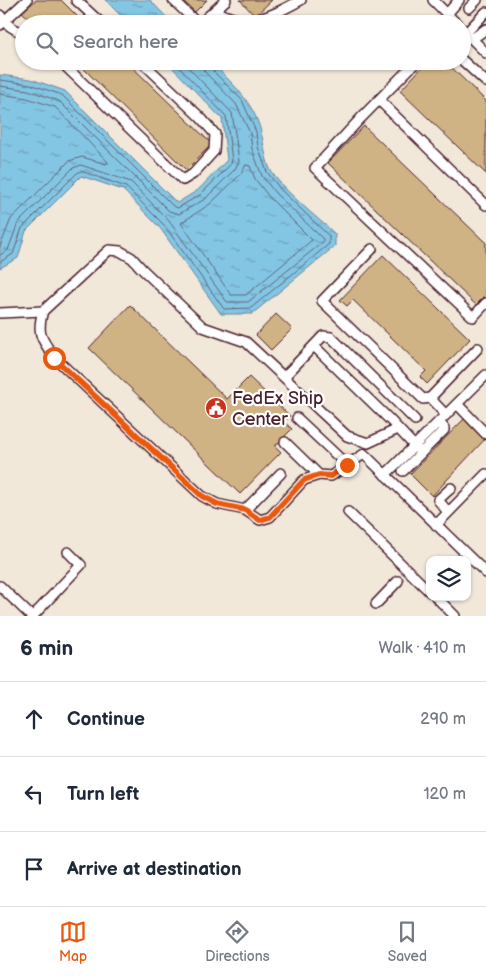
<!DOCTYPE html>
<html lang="en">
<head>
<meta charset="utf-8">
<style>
	body { margin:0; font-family:"Balsamiq Sans",sans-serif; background:#f6f6f7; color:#1f2937 }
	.controls { position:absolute; right:15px; bottom:15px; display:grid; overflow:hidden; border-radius:10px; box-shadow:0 1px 4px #0004 }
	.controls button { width:45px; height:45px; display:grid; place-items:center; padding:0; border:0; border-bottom:1px solid #e0e1e3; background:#fff; color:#1f2937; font:25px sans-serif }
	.stop { position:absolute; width:15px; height:15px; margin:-11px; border:4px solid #ea580c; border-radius:50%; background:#fff }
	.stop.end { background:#ea580c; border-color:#fff; box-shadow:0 1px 5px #0008 }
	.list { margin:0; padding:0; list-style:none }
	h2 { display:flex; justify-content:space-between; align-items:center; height:65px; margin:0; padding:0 20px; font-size:21px }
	h2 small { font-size:16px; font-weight:400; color:#747a83 }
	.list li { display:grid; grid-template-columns:32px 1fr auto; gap:15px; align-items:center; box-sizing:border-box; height:75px; padding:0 20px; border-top:1px solid #e0e1e3 }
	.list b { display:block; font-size:19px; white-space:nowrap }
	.list em { font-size:16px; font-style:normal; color:#747a83 }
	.icon { flex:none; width:28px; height:28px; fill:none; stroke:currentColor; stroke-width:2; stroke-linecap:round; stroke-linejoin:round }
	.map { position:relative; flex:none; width:486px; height:616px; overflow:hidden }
	.search { position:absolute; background:#fff; box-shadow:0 1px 4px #0004; left:15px; right:15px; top:15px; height:55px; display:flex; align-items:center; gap:12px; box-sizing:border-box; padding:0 18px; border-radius:28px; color:#747a83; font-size:19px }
	.sheet { height:290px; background:#fff }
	nav { display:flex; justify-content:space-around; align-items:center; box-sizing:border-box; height:70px; border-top:1px solid #e0e1e3; background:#fff; font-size:14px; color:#747a83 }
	nav a { display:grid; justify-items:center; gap:2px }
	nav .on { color:#ea580c }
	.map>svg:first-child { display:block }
	.water { fill:url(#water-ripples); stroke:#6c839a }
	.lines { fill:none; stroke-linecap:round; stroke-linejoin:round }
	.shore { stroke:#616275; stroke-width:1 }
	.building { fill:#cfb384; stroke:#4a1f2b }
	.minor-casing { stroke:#4a1f2b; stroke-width:12 }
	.minor { stroke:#fff; stroke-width:9 }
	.route { stroke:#ea580c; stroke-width:6 }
	.labels { text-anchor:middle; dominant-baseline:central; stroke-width:4.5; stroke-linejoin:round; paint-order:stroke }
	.poi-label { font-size:18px; fill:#4a1f2b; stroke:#fff; text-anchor:start }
</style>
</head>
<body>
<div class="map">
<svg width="486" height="616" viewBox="0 0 486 616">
	<defs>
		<pattern id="water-ripples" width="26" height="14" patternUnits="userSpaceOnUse" patternTransform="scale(1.25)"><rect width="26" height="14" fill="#83c6e4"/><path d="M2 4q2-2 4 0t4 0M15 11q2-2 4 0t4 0" fill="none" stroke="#6da0b9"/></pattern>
	</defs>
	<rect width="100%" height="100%" fill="#f1e8da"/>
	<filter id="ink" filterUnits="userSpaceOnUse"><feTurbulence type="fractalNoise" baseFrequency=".02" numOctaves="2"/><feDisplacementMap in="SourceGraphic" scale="10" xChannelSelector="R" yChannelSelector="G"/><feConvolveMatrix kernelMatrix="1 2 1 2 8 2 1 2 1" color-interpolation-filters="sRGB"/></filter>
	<g filter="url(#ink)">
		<!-- water -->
		<g class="water">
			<polygon points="105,0 150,0 173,24 129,24"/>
			<path d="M166 61H210C231 82 254 102 261 132 264 144 265 157 270 169 280 188 318 218 335 234V246L252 314H221L160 228 123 190 81 176 26 231 18 258 0 268V75L31 79 65 91 177 203 198 190 227 160 222 119Z"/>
		</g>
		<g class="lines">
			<!-- shore -->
			<g class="shore">
				<polyline points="0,80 30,84 62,95 173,206 178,208 201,194 231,164 232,160 226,116 173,61"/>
				<polyline points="0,86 28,90 59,101 169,211 179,214 205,199 235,169 239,161 232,113 182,61"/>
				<polyline points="0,94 27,98 55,107 108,162 106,164 82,157 69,161 11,219 0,247"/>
				<polygon points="246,165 250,166 255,179 270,198 312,240 246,295 231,295 181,223 210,204 241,174"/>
				<polyline points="0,255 8,250 18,223 73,168 81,165 131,182 169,221 227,302 248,302 323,242 323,239 276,194 262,176 252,149 250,133 236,104 204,71 201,61"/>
				<polyline points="0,262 13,254 22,228 77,173 81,171 126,187 164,225 224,309 251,308 329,244 329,236 281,190 267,172 258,147 256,132 242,100 209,67 207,61"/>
			</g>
		</g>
		<!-- building -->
		<g class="building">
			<polygon points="36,0 61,0 85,24 35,24 22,12"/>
			<polygon points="182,0 207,0 195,12"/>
			<polygon points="240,0 272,0 255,16"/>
			<polygon points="76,61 126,61 212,144 186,170"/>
			<polygon points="428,61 445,61 486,101 486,174 400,91"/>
			<polygon points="364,126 486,243 486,295 476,305 328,163"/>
			<polygon points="383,255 470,339 427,384 420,377 426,371 353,300 347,306 340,300"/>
			<polygon points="130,305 227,399 249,377 290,416 284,422 292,429 275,446 281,452 240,494 89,348"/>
			<polygon points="276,314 292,329 271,350 256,335"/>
			<polygon points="465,418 486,438 432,496 410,474"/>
		</g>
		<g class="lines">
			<!-- minor casing -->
			<g class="minor-casing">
				<g id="minor">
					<polyline points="76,0 102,24"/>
					<polyline points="173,0 194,20 202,22 226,0"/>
					<polyline points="433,0 457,24"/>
					<polyline points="469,8 477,0"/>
					<path d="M215 11C250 29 269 17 301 0"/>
					<polyline points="447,14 459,0"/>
					<path d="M0 15C6 25 13 30 24 33"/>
					<polyline points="0,25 27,0"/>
					<polyline points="462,29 486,53"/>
					<polyline points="466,33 486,12"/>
					<polyline points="472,39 486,29"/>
					<polyline points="462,60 486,82"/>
					<polyline points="60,61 183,180 193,174 214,151 215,134 201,118 141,61"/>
					<polyline points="417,61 361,118 315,168 473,317 486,303"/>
					<polyline points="379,100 486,205"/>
					<polyline points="372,249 322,301 423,399 430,398"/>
					<polyline points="0,313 43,311"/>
					<polyline points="314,346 391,421 421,453 444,430 444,428 439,422"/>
					<polyline points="284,377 323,336 331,337 415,420"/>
					<polyline points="457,404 486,434"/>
					<polyline points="446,415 430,398 478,348"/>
					<polyline points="297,418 347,465 364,454 486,573"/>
					<polyline points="285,442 319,475 331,476 347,465"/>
					<polyline points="403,471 421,453"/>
					<polyline points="281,473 245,510 260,520 270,517 304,480 319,475"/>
					<polyline points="385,475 486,375"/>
					<path d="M245 510 217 504 202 496 55 358C42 340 36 334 43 311L109 250 120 251 132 258 142 269 203 327 246 342 347 436 368 443 398 429"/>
					<polyline points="348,512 430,592"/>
					<polyline points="448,512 438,500 451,488"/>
					<polyline points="436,525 486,474"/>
					<polyline points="0,586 31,616"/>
					<polyline points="436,597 455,616"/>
					<polyline points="376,604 398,581"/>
					<polyline points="33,616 81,565 68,552"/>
				</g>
			</g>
			<!-- minor -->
			<use href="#minor" class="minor"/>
		</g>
	</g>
	<g class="lines" filter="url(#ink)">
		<!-- route -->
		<polyline class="route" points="54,358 202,496 217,504 245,510 260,520 270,517 304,480 319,475 331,476 347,465"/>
	</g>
	<!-- icons -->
	<defs>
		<g id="civic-disc" transform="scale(1.125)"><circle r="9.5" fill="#c8321e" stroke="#fff"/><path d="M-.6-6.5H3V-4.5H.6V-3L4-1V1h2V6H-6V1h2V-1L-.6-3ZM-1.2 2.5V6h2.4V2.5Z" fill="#fff"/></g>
	</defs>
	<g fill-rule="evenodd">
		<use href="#civic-disc" x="216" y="408"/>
	</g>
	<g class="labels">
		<!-- poi labels -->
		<g class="poi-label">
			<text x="232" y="398">FedEx Ship<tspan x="232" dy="21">Center</tspan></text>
		</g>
	</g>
</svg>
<div class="controls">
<button><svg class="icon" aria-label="layers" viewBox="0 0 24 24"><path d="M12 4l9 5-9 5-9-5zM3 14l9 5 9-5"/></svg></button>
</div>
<div class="stop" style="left:54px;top:358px"></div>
<div class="stop end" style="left:347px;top:465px"></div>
<div class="search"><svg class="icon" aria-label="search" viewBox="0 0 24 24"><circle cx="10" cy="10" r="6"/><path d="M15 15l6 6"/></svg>Search here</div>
</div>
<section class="sheet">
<h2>6 min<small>Walk · 410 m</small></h2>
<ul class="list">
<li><svg class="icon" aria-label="ahead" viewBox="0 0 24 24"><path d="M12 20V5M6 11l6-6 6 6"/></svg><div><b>Continue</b></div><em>290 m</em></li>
<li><svg class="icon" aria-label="left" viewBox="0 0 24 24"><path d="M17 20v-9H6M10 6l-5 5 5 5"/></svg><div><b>Turn left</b></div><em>120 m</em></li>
<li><svg class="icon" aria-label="arrive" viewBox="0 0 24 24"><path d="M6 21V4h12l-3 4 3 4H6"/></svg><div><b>Arrive at destination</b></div></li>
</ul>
</section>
<nav>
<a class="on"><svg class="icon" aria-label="map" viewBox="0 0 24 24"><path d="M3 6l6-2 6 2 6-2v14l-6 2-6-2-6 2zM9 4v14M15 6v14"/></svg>Map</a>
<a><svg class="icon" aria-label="directions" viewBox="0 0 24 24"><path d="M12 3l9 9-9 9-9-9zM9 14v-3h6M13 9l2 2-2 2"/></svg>Directions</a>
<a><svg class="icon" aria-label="saved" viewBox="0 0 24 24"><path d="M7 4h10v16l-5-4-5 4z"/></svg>Saved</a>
</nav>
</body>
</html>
